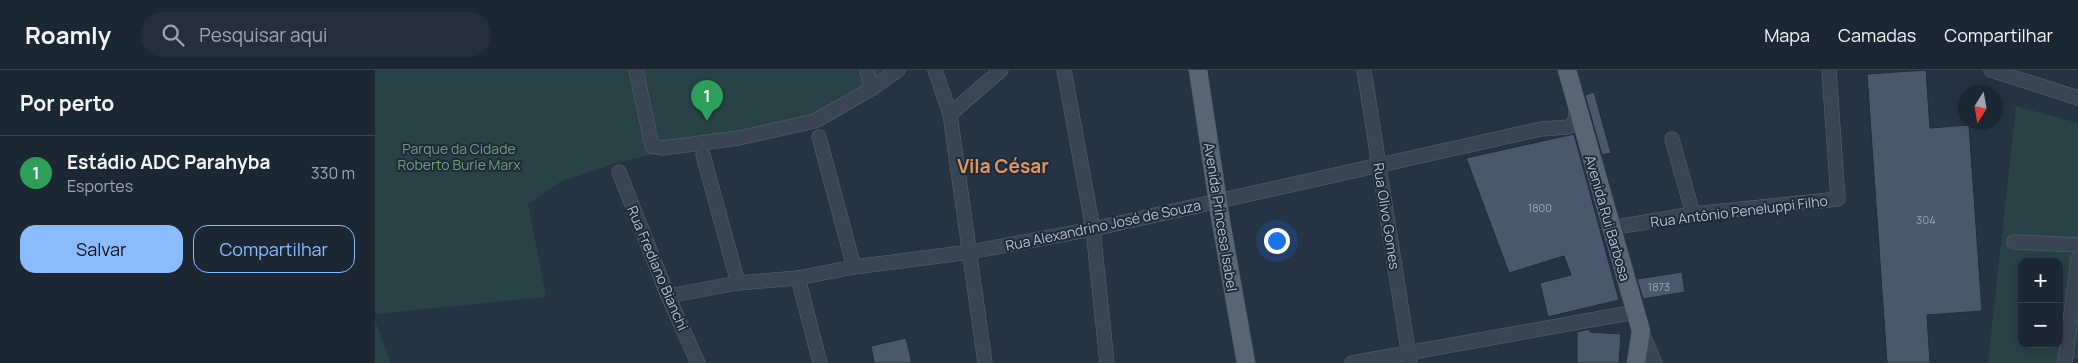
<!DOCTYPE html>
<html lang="pt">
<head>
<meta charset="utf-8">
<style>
	body { margin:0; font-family:Manrope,sans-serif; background:#252f3c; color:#f1f3f6 }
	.controls { position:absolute; right:15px; bottom:15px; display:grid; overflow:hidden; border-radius:10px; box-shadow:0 2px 12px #0003 }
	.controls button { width:45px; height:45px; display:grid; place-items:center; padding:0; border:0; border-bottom:1px solid #3a444f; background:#1c2734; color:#f1f3f6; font:25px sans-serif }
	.compass { position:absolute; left:1583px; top:15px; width:45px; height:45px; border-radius:50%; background:#1c2734; box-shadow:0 2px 12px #0003; rotate:191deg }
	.you { position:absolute; left:901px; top:170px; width:18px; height:18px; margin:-12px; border:4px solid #fff; border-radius:50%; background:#1a73e8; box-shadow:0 0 0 8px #1a73e833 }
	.badge { display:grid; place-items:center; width:32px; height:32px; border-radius:50%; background:#8bbbff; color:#fff; font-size:16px; font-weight:700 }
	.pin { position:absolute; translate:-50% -41px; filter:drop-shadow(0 1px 2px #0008) }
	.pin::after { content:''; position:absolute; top:26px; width:18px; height:15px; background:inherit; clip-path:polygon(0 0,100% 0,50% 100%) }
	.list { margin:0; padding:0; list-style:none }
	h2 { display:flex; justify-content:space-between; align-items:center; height:65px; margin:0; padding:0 20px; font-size:21px }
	h2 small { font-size:16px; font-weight:400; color:#a0a5ac }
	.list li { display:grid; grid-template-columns:32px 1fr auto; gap:15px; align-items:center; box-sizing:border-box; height:75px; padding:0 20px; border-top:1px solid #3a444f }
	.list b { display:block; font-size:19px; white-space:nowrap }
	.list p { margin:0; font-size:16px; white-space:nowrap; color:#a0a5ac }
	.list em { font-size:16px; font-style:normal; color:#a0a5ac }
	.actions { display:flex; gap:10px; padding:15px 20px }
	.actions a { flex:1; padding:11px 0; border:1px solid #8bbbff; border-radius:15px; text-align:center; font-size:18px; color:#8bbbff }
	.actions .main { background:#8bbbff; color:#111 }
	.icon { flex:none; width:28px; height:28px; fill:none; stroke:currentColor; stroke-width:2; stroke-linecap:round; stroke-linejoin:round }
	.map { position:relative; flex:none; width:1703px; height:293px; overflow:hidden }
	header { display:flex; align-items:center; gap:30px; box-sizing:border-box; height:70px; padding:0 25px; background:#1c2734; border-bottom:1px solid #3a444f }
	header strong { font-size:24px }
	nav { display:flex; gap:28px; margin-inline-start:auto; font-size:18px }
	.search { width:350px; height:45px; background:#252f3c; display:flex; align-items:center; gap:12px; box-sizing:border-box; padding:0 18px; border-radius:28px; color:#a0a5ac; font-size:19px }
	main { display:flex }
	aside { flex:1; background:#1c2734 }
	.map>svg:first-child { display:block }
	.green { fill:#274346; fill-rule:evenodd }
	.building { fill:#49586c; stroke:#202c3c }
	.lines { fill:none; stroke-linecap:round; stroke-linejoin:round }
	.minor-casing { stroke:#586372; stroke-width:15 }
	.major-casing { stroke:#465161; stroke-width:19 }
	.minor { stroke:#3a4554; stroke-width:14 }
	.major { stroke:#586574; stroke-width:18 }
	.labels { text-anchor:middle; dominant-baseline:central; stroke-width:4; stroke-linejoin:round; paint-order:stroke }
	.number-label { font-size:11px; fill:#9ca7b6 }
	.park-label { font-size:14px; fill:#6ca177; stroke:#1e2a3a }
	.street-label { font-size:14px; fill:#b7c1ce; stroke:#1e2a3a }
	.district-label { font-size:19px; font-weight:bold; fill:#df9561; stroke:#1e2a3a }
</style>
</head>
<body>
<header>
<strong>Roamly</strong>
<div class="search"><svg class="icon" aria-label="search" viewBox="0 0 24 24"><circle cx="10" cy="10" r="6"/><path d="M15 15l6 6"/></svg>Pesquisar aqui</div>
<nav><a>Mapa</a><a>Camadas</a><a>Compartilhar</a></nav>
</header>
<main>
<aside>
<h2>Por perto<small></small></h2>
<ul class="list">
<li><span class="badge" style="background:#2e9e5b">1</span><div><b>Estádio ADC Parahyba</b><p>Esportes</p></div><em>330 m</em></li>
</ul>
<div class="actions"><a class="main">Salvar</a><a>Compartilhar</a></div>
</aside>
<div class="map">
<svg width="1703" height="293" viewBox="0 0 1703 293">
	<rect width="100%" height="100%" fill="#253445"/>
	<!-- green -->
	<g class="green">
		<polygon points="0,0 533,0 495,28 453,53 329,73 244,92 185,112 153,134 171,227 0,244"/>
		<path d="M1641 36 1703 53V288L1680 293H1613ZM1647 192H1684V274H1647Z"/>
		<polygon points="0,251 16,293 0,293"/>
	</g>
	<!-- building -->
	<g class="building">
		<polygon points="1551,0 1555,58 1594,55 1607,241 1552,245 1555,293 1512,293 1492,4"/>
		<polygon points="1219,22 1236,83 1227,85 1210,25"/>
		<polygon points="1199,64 1244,230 1173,247 1165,213 1196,205 1189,186 1134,203 1091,88"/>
		<polygon points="1307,202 1310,222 1268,229 1262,209"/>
		<polygon points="1215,259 1215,262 1246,264 1244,293 1202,293 1202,262"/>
		<polygon points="531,268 537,293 499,293 496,276"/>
	</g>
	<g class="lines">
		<!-- minor casing -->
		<g class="minor-casing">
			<g id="minor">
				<polyline points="261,0 277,76 288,78 364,68 440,51 496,19 523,0"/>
				<polyline points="492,0 496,19"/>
				<polyline points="560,0 575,44 610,293"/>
				<polyline points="689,0 718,159 732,293"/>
				<polyline points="989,0 1035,293"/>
				<polyline points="1616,0 1703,28"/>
				<polyline points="575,44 626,0"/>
				<polyline points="444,67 479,197"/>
				<polyline points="1297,69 1318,144"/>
				<polyline points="328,85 363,213"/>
				<polyline points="244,102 293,226 323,293"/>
				<polyline points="1236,158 1318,144 1463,129 1454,0"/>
				<polyline points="1639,172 1703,175"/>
				<polyline points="423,208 445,293"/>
				<polyline points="293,226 363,213 423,208 479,197 595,182 718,159 1166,59 1193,57 1199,54 1202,37"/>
				<polyline points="1266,261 1280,293"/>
				<polyline points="977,293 1260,242"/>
				<polyline points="1690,293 1703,189"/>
			</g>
		</g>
		<!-- major casing -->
		<g class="major-casing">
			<g id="major">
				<polyline points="823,0 845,146 871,293"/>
				<polyline points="1192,0 1266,261 1261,293"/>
			</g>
		</g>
		<!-- minor -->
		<use href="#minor" class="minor"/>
		<!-- major -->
		<use href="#major" class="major"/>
	</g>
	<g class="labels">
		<!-- number labels -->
		<g class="number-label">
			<text x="1165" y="137">1800</text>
			<text x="1551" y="149">304</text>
			<text x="1284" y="216">1873</text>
		</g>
		<!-- park labels -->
		<g class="park-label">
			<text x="84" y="78">Parque da Cidade<tspan x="84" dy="16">Roberto Burle Marx</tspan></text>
		</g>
		<!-- street labels -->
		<g class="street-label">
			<text transform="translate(1364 141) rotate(-7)">Rua Antônio Peneluppi Filho</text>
			<text transform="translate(1012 146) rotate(81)">Rua Olivo Gomes</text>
			<text transform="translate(846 147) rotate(81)">Avenida Princesa Isabel</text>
			<text transform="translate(1233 148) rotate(74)">Avenida Rui Barbosa</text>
			<text transform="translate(728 155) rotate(-12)">Rua Alexandrino José de Souza</text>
			<text transform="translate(283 198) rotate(67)">Rua Frediano Bianchi</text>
		</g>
		<!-- district labels -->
		<g class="district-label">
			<text x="628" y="96">Vila César</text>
		</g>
	</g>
</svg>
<div class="controls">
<button>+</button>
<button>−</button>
</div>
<svg class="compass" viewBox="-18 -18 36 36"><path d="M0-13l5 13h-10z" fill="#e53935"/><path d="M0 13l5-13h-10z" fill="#a0a5ac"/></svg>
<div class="you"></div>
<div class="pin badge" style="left:332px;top:51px;background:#2e9e5b">1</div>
</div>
</main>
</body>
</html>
